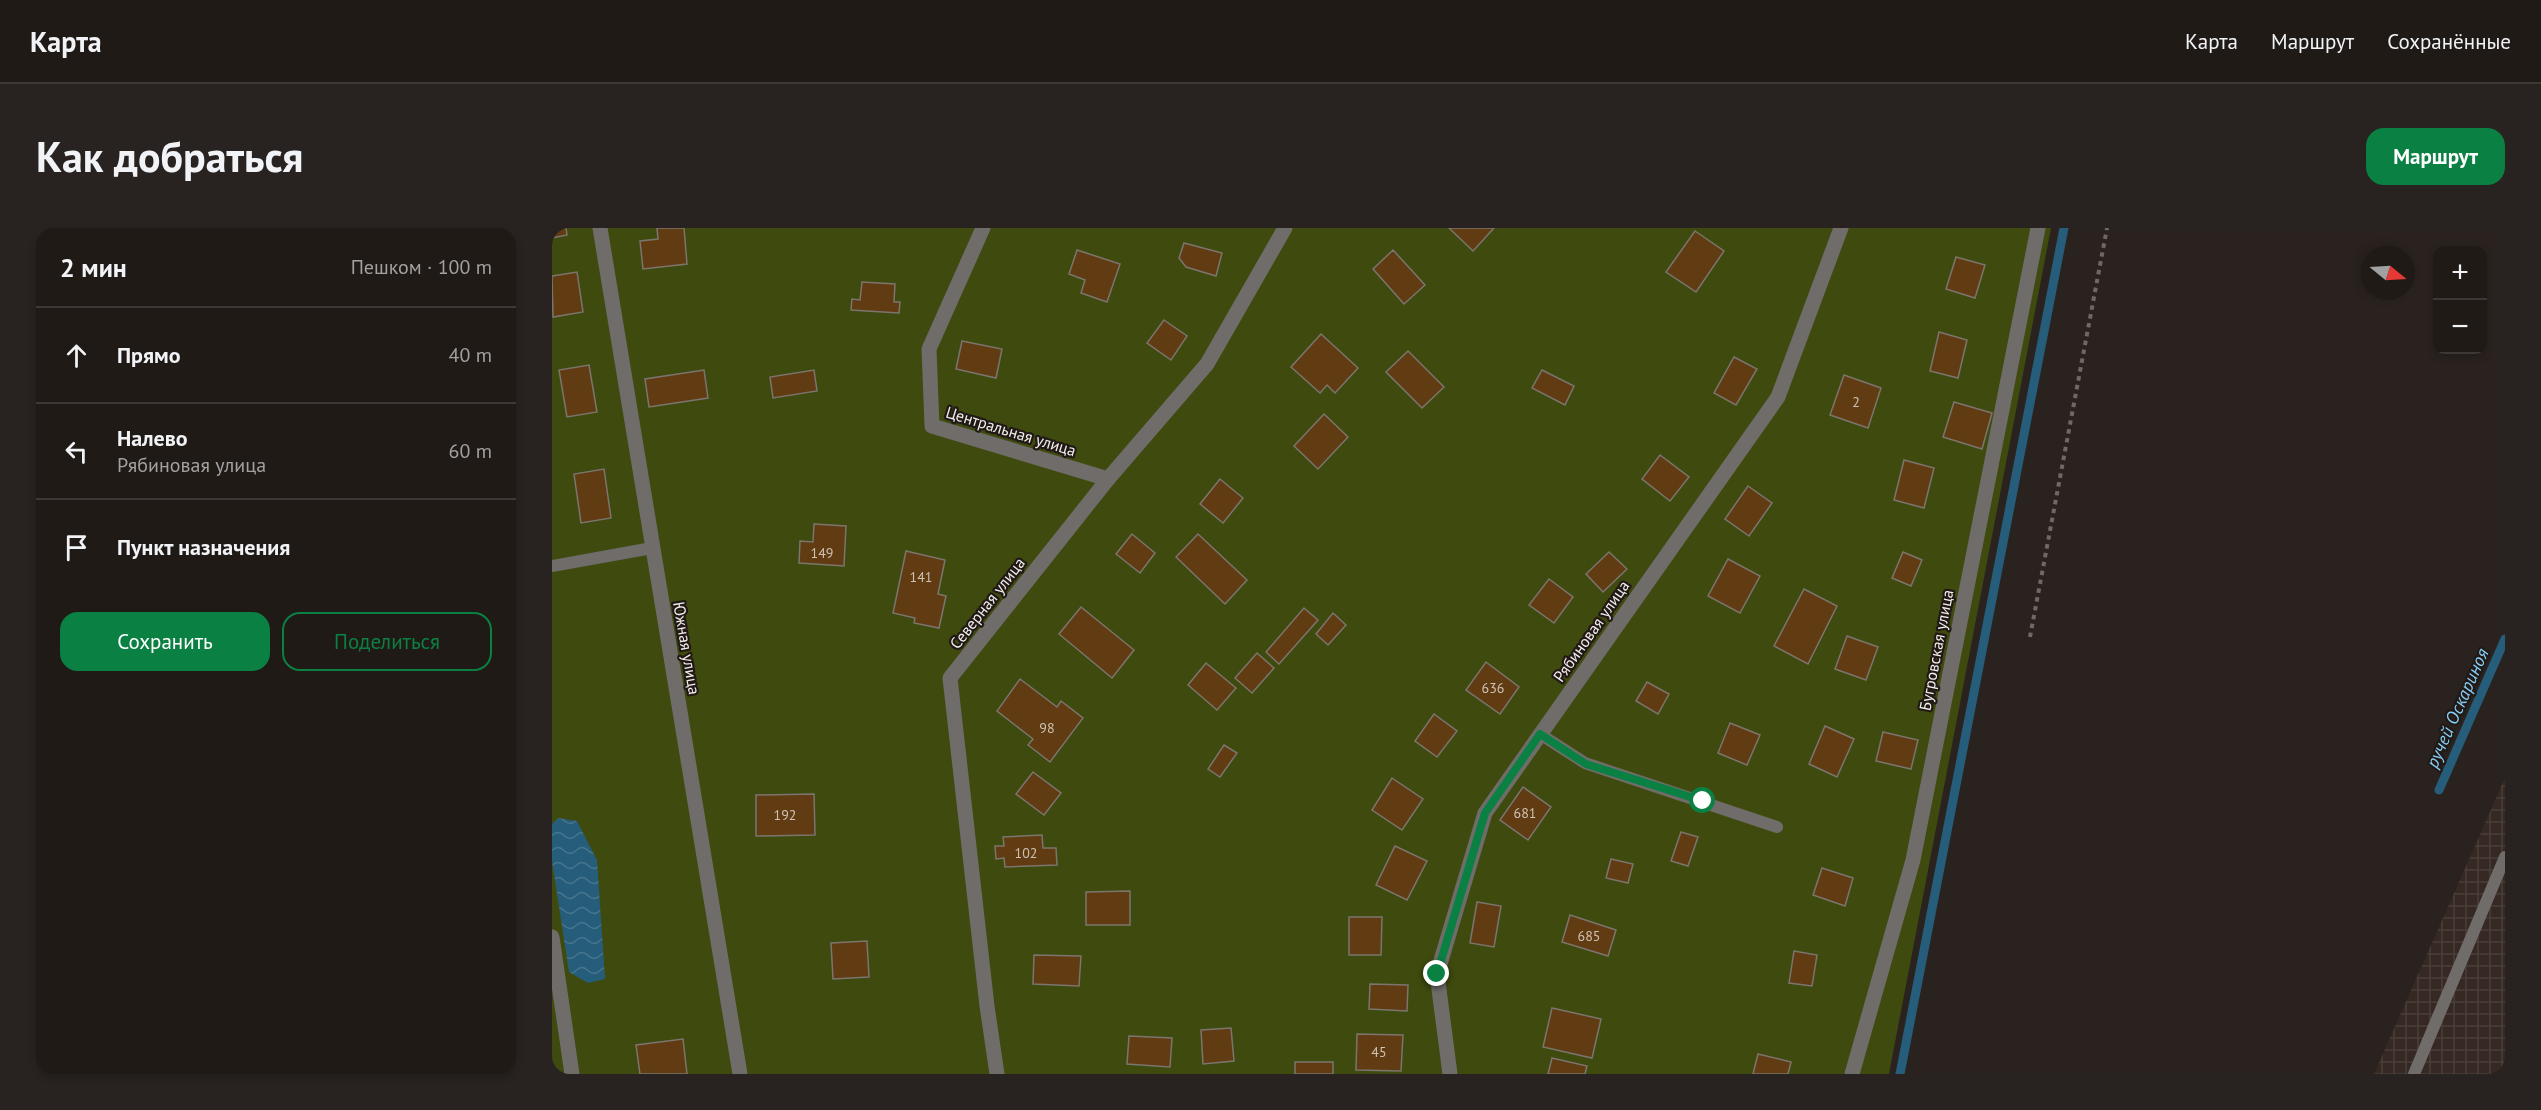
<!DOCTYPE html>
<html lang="ru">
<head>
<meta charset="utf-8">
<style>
	body { margin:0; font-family:"PT Sans",sans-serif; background:#282320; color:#f1f3f6 }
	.controls { position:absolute; right:18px; top:18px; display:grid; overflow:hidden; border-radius:12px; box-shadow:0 3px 9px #0003 }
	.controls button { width:54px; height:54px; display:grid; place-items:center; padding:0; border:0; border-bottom:2px solid #3d3836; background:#201a17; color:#f1f3f6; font:30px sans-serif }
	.compass { position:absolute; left:1809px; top:18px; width:54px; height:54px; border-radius:50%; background:#201a17; box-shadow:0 3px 9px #0003; rotate:108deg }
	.stop { position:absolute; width:18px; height:18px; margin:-14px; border:4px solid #0b8043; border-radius:50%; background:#fff }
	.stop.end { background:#0b8043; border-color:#fff; box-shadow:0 2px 6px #0008 }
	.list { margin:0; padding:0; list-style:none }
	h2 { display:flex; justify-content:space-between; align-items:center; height:78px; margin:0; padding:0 24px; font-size:26px }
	h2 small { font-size:20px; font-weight:400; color:#a2a1a1 }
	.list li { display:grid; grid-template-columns:39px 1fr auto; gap:18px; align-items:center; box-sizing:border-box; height:96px; padding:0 24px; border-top:2px solid #3d3836 }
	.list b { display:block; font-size:22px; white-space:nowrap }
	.list p { margin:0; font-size:20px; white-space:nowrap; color:#a2a1a1 }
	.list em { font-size:20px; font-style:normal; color:#a2a1a1 }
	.actions { display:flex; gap:12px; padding:18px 24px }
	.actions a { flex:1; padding:14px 0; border:2px solid #0b8043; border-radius:18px; text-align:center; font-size:21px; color:#0b8043 }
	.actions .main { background:#0b8043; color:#fff }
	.icon { flex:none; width:33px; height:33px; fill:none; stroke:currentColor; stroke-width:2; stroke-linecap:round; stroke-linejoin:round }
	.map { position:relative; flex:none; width:1953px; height:846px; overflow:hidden; border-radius:18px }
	header { display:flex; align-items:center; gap:36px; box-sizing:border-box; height:84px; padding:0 30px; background:#201a17; border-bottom:2px solid #3d3836 }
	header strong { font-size:28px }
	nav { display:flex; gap:33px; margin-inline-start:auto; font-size:21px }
	.intro { display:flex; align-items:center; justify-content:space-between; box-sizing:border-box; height:144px; padding:0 36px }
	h1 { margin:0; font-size:42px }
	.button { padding:15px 27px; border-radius:18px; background:#0b8043; color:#fff; font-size:21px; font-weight:700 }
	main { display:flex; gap:36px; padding:0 36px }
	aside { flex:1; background:#201a17; border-radius:18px; box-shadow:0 3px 9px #0003 }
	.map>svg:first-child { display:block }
	.industrial { fill:url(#industrial-grid) }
	.garden { fill:#3f4a0f }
	.water { fill:url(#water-waves) }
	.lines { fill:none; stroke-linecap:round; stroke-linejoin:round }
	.stream { stroke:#265d7a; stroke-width:9 }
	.building { fill:#613c13; stroke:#7b756e; stroke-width:1.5 }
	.path { stroke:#6f6865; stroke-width:4; stroke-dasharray:4.5 4.5; stroke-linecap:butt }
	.lane { stroke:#706c6a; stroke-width:12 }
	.street { stroke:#706c6a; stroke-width:15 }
	.route { stroke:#0b8043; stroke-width:8 }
	.labels { text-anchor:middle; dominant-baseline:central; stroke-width:4.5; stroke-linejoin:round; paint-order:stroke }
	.number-label { font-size:14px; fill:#cec2b5 }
	.street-label { font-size:16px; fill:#f3eeeb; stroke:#201916 }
	.water-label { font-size:18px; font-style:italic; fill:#86cef7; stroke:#201916 }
</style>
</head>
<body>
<header>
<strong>Карта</strong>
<nav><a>Карта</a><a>Маршрут</a><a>Сохранённые</a></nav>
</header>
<div class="intro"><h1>Как добраться</h1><a class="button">Маршрут</a></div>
<main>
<aside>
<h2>2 мин<small>Пешком · 100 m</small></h2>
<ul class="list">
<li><svg class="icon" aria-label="ahead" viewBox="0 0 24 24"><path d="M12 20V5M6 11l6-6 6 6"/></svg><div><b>Прямо</b></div><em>40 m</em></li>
<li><svg class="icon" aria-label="left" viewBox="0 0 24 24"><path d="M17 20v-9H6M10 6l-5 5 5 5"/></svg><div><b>Налево</b><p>Рябиновая улица</p></div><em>60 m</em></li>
<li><svg class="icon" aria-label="arrive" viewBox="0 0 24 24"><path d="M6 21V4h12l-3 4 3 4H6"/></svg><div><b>Пункт назначения</b></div></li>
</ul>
<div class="actions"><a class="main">Сохранить</a><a>Поделиться</a></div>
</aside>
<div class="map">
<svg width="1953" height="846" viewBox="0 0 1953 846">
	<defs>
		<pattern id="industrial-grid" width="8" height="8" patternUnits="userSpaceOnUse" patternTransform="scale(1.5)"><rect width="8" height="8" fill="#362923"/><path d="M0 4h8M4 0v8" fill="none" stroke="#4a3e38"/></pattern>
		<pattern id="water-waves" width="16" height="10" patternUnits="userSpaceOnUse" patternTransform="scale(1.5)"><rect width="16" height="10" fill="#265d7a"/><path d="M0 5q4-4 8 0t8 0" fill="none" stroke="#46758d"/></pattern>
	</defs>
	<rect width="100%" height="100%" fill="#2a221f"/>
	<!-- industrial -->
	<polygon class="industrial" points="1953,550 1953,846 1822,846"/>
	<!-- garden -->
	<polygon class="garden" points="0,0 1499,0 1337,846 0,846"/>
	<!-- water -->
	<polygon class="water" points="6,590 25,593 45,632 53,751 36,755 17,744 0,633 0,596"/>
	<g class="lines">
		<!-- stream -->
		<g class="stream">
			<polyline points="1887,562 1953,411"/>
			<polyline points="1348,846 1512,0"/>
		</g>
	</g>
	<!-- building -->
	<g class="building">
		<polygon points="0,0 14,0 15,7 0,10"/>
		<polygon points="105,0 132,0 135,36 91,41 88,13 106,11"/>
		<polygon points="897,0 942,0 921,23"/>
		<polygon points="1143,3 1172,23 1144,64 1114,44"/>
		<polygon points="632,15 670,25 664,48 634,39 627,30"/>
		<polygon points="525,22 568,36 555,74 529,65 533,52 517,46"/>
		<polygon points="841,22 873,57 852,76 821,41"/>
		<polygon points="1404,29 1433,37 1423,70 1394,61"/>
		<polygon points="25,44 31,84 1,89 0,48"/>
		<polygon points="310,54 343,56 342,74 348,74 347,85 299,82 300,71 308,72"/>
		<polygon points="612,92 635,108 619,132 595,115"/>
		<polygon points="1387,104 1415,112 1406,150 1378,143"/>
		<polygon points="769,106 806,140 783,165 775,157 768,165 739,139"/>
		<polygon points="410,113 450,121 444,150 404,141"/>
		<polygon points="856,123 892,159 870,180 834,144"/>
		<polygon points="1182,129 1205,141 1184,177 1162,165"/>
		<polygon points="37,137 45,184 15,189 7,142"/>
		<polygon points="152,142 156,170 97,179 93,151"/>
		<polygon points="262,142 265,163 221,170 218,149"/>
		<polygon points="990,142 1022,158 1013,177 980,160"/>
		<polygon points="1292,147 1329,160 1316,200 1278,187"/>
		<polygon points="1402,174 1440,185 1430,221 1391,209"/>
		<polygon points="772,186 796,209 766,241 742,218"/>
		<polygon points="1108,227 1137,249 1118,273 1090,251"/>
		<polygon points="1352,232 1382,240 1372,280 1342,272"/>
		<polygon points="52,241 59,290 29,295 22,246"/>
		<polygon points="668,251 691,270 671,295 648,276"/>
		<polygon points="1196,258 1220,275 1197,308 1173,291"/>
		<polygon points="262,296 294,298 292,338 247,335 248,313 261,314"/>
		<polygon points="580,306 603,325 588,345 564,326"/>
		<polygon points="646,306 695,352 673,376 624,329"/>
		<polygon points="354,323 393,332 386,366 394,368 387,400 362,395 363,390 341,385"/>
		<polygon points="1057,324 1075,341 1051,364 1034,346"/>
		<polygon points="1351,324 1370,332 1359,358 1340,350"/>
		<polygon points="1176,331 1208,348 1188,385 1156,368"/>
		<polygon points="997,351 1021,369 1002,395 977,377"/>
		<polygon points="1252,361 1285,378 1256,436 1222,418"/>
		<polygon points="529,379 582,422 560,450 507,406"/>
		<polygon points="752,380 766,392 727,436 714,424"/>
		<polygon points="781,385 794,397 776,417 764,406"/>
		<polygon points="1295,408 1326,419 1314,452 1283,441"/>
		<polygon points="705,425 722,440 700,465 683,450"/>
		<polygon points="934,434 967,459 948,486 914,462"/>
		<polygon points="654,435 684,460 665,482 636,457"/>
		<polygon points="468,451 505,479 509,473 531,490 498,534 476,517 481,511 445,483"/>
		<polygon points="1095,454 1117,466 1106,486 1084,473"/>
		<polygon points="882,486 905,503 885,529 863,513"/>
		<polygon points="1178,495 1208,507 1195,537 1166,525"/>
		<polygon points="1273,498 1302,511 1285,549 1257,536"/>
		<polygon points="1331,504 1366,512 1359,541 1324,533"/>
		<polygon points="672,517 685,525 668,549 656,541"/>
		<polygon points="481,544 509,565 492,587 464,566"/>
		<polygon points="840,550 871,571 850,602 820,582"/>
		<polygon points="971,559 999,579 976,612 948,592"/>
		<polygon points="262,566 263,607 204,608 204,567"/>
		<polygon points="1129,604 1146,609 1136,638 1119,633"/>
		<polygon points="490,607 491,620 504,620 505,637 453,639 452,630 444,631 443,618 452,618 451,609"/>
		<polygon points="843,618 875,633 855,672 824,657"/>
		<polygon points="1059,631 1081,636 1076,655 1054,650"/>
		<polygon points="1270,640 1301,650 1293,678 1261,667"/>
		<polygon points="578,663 578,697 534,697 534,664"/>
		<polygon points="925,674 949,678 942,719 918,715"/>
		<polygon points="1018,687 1064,702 1056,728 1010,714"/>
		<polygon points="797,689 830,689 829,727 797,727"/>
		<polygon points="315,713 317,749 281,751 279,715"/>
		<polygon points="1242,723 1265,727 1260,758 1237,755"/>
		<polygon points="482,727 529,728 527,758 481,756"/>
		<polygon points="818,756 856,757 855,783 817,781"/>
		<polygon points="1000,780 1049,791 1040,830 991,819"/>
		<polygon points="679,800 682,833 651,836 649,802"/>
		<polygon points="805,806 851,807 849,843 804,842"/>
		<polygon points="577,808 620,810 618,839 575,836"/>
		<polygon points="131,811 135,846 88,846 84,817"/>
		<polygon points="1206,826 1239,834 1236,846 1201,846"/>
		<polygon points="1000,830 1035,838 1033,846 996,846"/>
		<rect x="743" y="834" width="38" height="12"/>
	</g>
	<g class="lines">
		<!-- path -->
		<polyline class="path" points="1478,409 1555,0"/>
		<!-- lane -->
		<g class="lane">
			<polyline points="0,338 100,320"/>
			<polyline points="988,506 1033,535 1225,599"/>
			<polyline points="1862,846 1953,629"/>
		</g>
		<!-- street -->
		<g class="street">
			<polyline points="48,0 188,846"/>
			<polyline points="431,0 377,121 380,198 556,251"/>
			<polyline points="0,709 20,846"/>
			<polyline points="445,846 435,778 398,450 556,251 655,136 733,0"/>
			<polyline points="898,846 885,746 933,585 1226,169 1289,0"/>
			<polyline points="1300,846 1361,632 1486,0"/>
		</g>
	</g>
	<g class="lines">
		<!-- route -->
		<polyline class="route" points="885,746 933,585 988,506 1034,536 1151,573"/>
	</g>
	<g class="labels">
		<!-- number labels -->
		<g class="number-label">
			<text x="1304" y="174">2</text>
			<text x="270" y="325">149</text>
			<text x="369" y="349">141</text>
			<text x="941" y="460">636</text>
			<text x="495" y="500">98</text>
			<text x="973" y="585">681</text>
			<text x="233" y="587">192</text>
			<text x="474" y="625">102</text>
			<text x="1037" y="708">685</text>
			<text x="827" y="824">45</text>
		</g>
		<!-- street labels -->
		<g class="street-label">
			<text transform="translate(459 203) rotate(17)">Центральная улица</text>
			<text transform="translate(435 375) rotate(-52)">Северная улица</text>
			<text transform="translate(1039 403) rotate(-55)">Рябиновая улица</text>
			<text transform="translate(135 420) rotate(80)">Южная улица</text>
			<text transform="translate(1384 422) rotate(-79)">Бугровская улица</text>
		</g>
		<!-- water labels -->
		<g class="water-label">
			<text transform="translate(1905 480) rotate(-66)">ручей Оскариноя</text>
		</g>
	</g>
</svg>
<div class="controls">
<button>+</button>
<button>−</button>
</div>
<svg class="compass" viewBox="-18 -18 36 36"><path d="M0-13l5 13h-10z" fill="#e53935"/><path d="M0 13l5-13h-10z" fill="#a2a1a1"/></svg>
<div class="stop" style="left:1151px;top:573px"></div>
<div class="stop end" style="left:885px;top:746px"></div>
</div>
</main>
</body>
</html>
